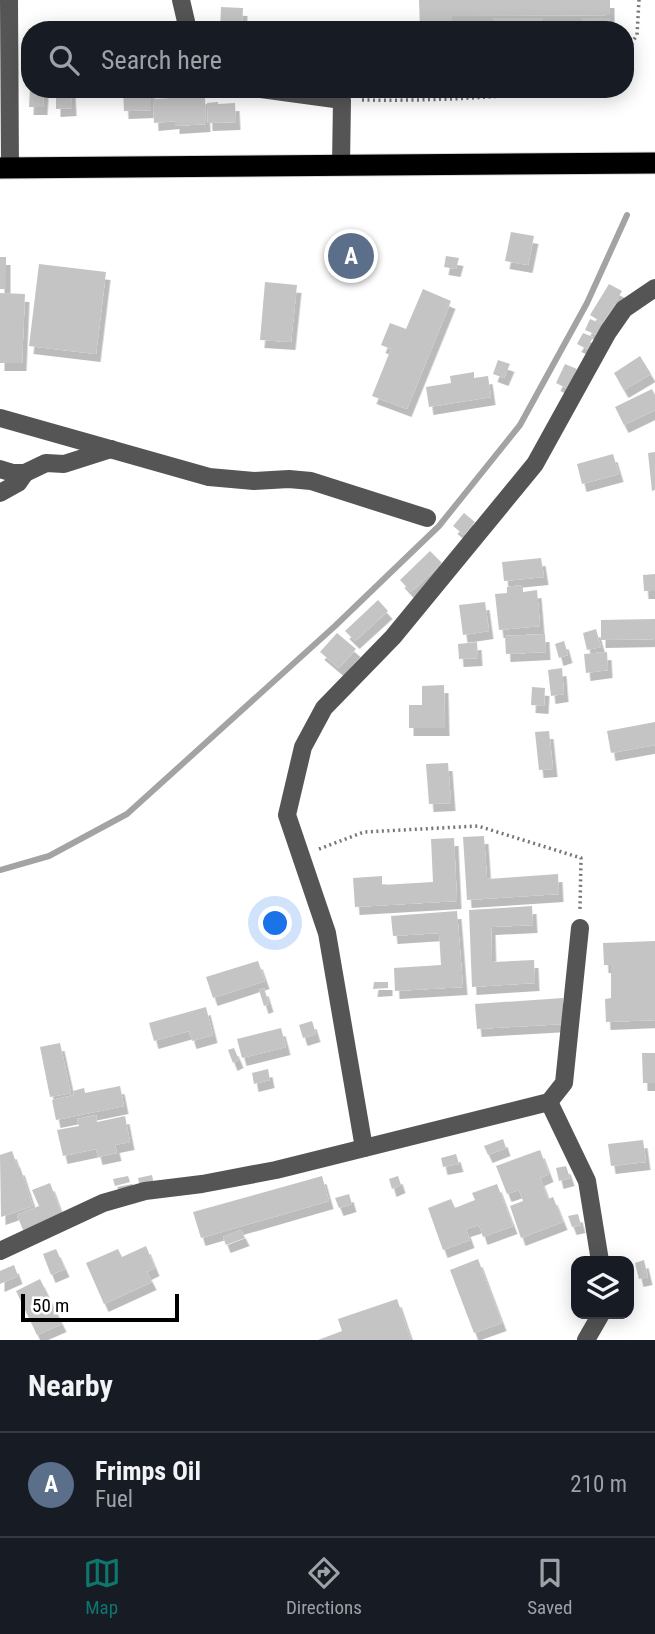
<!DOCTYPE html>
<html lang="en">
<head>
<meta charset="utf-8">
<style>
	body { margin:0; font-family:"Roboto Condensed",sans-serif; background:#242831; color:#f1f3f6 }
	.controls { position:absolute; right:21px; bottom:21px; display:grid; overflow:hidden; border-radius:14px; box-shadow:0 4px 18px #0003 }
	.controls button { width:63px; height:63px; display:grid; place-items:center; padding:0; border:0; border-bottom:2px solid #363941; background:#171b24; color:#f1f3f6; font:35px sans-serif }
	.scale { position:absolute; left:21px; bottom:18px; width:158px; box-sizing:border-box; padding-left:7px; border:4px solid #000; border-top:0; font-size:19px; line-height:24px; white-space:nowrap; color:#000; -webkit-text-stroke:5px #fff; paint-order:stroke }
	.you { position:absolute; left:276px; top:924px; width:24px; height:24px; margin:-18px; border:5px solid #fff; border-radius:50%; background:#1a73e8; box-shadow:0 0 0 10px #1a73e833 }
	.badge { display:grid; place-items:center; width:46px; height:46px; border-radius:50%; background:#0f766e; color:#fff; font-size:23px; font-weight:700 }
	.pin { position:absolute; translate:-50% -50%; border:4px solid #fff; box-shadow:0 2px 7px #0006 }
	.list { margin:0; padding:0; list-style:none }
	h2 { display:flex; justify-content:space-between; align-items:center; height:91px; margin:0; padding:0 28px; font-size:30px }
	h2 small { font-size:23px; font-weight:400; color:#9ea1a6 }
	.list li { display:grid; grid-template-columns:46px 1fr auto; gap:21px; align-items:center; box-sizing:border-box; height:105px; padding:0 28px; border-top:2px solid #363941 }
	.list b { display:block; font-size:26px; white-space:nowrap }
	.list p { margin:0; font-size:23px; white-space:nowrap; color:#9ea1a6 }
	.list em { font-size:23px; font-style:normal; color:#9ea1a6 }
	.icon { flex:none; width:38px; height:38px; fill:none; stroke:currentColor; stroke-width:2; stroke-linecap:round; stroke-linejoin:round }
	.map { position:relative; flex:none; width:655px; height:1340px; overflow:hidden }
	.search { position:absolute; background:#171b24; box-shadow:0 4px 18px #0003; left:21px; right:21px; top:21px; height:77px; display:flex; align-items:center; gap:18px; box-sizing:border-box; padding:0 24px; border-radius:28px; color:#9ea1a6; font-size:26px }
	.sheet { height:196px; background:#171b24 }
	nav { display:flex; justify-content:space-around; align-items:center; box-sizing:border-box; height:98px; border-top:2px solid #363941; background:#171b24; font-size:19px; color:#9ea1a6 }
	nav a { display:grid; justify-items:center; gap:4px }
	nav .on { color:#0f766e }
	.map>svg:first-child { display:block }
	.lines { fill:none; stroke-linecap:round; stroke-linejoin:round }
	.stream { stroke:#a3a3a3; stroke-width:6 }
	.building { fill:#c4c4c4; filter:url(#shadow) }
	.highway-casing { stroke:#dbdbdb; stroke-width:23 }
	.path { stroke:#777; stroke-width:3.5; stroke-dasharray:2 3.5; stroke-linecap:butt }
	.minor { stroke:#555; stroke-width:18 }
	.highway { stroke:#000; stroke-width:21 }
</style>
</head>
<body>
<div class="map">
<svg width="655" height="1340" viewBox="0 0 655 1340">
	<defs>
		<filter id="shadow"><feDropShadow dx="4.5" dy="8" stdDeviation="0" flood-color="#0004"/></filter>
	</defs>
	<rect width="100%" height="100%" fill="#fff"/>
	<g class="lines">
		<!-- stream -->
		<polyline class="stream" points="0,870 49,856 127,814 335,626 439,526 520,425 587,303 627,215"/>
	</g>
	<!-- building -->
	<g class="building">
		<polygon points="419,0 610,0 610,15 452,16 452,30 420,30"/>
		<polygon points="221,7 243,8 242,30 220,30"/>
		<rect x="493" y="18" width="50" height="12"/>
		<rect x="582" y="18" width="28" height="12"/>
		<polygon points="30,89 44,89 43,107 29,107"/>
		<polygon points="56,89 71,89 72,108 56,109"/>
		<polygon points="123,89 151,89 151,110 124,111"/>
		<polygon points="205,96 206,124 175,126 175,121 154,123 153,99"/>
		<polygon points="218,102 218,104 235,103 236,122 208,123 207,103"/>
		<polygon points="511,232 534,236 528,265 505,261"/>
		<polygon points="446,256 459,258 456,269 444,267"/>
		<rect x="0" y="257" width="6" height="32"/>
		<polygon points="39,264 106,272 96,354 29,346"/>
		<polygon points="265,282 297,285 291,342 260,340"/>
		<polygon points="609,284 622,291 603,323 590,315"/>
		<polygon points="423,289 451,301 407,409 372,396 391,349 381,345 390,323 406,329"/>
		<polygon points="0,293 25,294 22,363 0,363"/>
		<polygon points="590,319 602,324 597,335 585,330"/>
		<polygon points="583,333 593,337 587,349 577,344"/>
		<polygon points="640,356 651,374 624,390 614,373"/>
		<polygon points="498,360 510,364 504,378 493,374"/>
		<polygon points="565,364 577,369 568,389 556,383"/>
		<polygon points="474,372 474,378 488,376 491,397 429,407 426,387 451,383 450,376"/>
		<polygon points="652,389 655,395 655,410 624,425 615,407"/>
		<polygon points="655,452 655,490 652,491 648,453"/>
		<polygon points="613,454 619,474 582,484 577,464"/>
		<polygon points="464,513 475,522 464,535 453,526"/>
		<polygon points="430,551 442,563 411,592 400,580"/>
		<polygon points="541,558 544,577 504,581 502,562"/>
		<polygon points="655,574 655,591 644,591 643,575"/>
		<polygon points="523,585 523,592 537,590 540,626 499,630 495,594 507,593 507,587"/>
		<polygon points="378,600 388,611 355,641 345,631"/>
		<polygon points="485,602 489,631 463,635 459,605"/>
		<polygon points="655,619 655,639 601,640 601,620"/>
		<polygon points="596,629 601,647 587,650 583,633"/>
		<polygon points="337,633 356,649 339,668 320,652"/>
		<polygon points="545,634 546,652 506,654 505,636"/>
		<polygon points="564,641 568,655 559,658 555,644"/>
		<polygon points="477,642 478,658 459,659 458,644"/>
		<polygon points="607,652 608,670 586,673 584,654"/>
		<polygon points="562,668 564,694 551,696 548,670"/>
		<polygon points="444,685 445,728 409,728 409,705 422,705 422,686"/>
		<polygon points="532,687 545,688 544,706 531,705"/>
		<polygon points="655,722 655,745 611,753 607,731"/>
		<polygon points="549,731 553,769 539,770 535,732"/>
		<polygon points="448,763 451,803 429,804 426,764"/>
		<polygon points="484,836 487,879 558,874 559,894 467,900 463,837"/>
		<polygon points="454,838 457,901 355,907 353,878 382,876 382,885 433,882 431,839"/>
		<polygon points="532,906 533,925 491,927 492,962 534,960 535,983 472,987 469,910"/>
		<polygon points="457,911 463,987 395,991 394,968 441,965 439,933 393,936 391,916"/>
		<polygon points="655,941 655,1020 606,1022 605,999 611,998 611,965 604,965 603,943"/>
		<polygon points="258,961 265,981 213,998 206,977"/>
		<polygon points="374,982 388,982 388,988 373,989"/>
		<polygon points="264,988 269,1004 264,1006 259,990"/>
		<polygon points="563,998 564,1024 477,1029 475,1004"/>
		<polygon points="206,1007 213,1035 192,1041 189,1031 154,1041 149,1023"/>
		<polygon points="312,1021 316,1034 303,1038 299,1025"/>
		<polygon points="281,1028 286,1047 242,1058 237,1039"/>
		<polygon points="60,1043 71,1093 50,1097 40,1047"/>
		<polygon points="234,1048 239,1060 233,1063 228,1050"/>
		<polygon points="642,1053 655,1053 655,1083 643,1083"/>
		<polygon points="268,1069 270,1080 254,1084 252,1073"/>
		<polygon points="120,1086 124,1106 56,1120 52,1100 74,1095 73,1091 84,1088 85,1093"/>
		<polygon points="96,1115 97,1122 125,1116 130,1142 115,1145 117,1153 98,1157 96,1149 63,1156 57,1130 79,1126 77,1119"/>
		<polygon points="503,1139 506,1148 488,1155 484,1146"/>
		<polygon points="643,1140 646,1162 611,1166 608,1144"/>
		<polygon points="540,1150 549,1174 540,1178 548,1199 553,1197 563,1222 521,1238 510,1206 523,1201 519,1190 507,1194 496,1166"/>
		<polygon points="12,1151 18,1168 20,1167 33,1206 1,1217 0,1155"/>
		<polygon points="456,1154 459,1164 443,1167 441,1158"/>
		<polygon points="566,1166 570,1178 559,1181 556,1168"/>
		<polygon points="152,1175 154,1185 140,1188 138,1178"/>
		<polygon points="128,1176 130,1182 115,1186 113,1179"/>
		<polygon points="322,1176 329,1201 201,1238 193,1212"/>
		<polygon points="398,1176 401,1185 392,1189 389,1179"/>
		<polygon points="50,1183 62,1215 23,1230 17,1215 39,1206 32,1190"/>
		<polygon points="497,1184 513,1226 483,1237 479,1225 466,1229 470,1240 443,1250 428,1208 451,1199 455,1208 475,1200 472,1193"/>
		<polygon points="349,1194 352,1204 339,1208 335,1198"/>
		<polygon points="578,1214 581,1225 572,1227 568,1216"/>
		<polygon points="241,1230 245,1238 226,1245 223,1237"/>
		<polygon points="146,1246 155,1268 147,1272 152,1282 104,1304 86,1263 118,1249 122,1257"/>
		<polygon points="56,1249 65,1269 51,1275 43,1254"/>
		<polygon points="478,1259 502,1323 474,1333 450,1270"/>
		<polygon points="644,1260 648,1277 639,1279 635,1263"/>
		<polygon points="14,1265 18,1276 0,1284 0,1271"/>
		<polygon points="40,1279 62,1324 37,1335 16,1291"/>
		<polygon points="397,1299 411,1340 318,1340 342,1331 338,1319"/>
	</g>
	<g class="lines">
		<!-- highway casing -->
		<g class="highway-casing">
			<polyline id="highway" points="0,168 655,163"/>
		</g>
		<!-- path -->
		<g class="path">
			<polyline points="625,53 637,35 639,0"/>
			<path d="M362 100C431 101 501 98 569 89"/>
			<polyline points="319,849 364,832 478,826 581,858 580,909"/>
		</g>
		<!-- minor -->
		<g class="minor">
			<polyline points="9,0 10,168"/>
			<polyline points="181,0 188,30"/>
			<polyline points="261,89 342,100 341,164"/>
			<polyline points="0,418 209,477 254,481 289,479 311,481 427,518"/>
			<polyline points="0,469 13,473 25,473 46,463 64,464 111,449"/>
			<polyline points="0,493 18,483 25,473"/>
			<polyline points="549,1102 587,1181 600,1261"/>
			<polyline points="364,1148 327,933 287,815 303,747 324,708 393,637 535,464 608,332 624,309 655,288"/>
			<polyline points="0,1251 103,1203 145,1191 202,1184 276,1170 549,1102 564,1083 580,928"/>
			<polyline points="586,1340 601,1314"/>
		</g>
		<!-- highway -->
		<use href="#highway" class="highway"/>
	</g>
</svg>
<div class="controls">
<button><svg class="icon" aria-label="layers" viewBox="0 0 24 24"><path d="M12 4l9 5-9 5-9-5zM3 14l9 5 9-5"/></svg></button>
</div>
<div class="scale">50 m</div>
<div class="you"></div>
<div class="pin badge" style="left:351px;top:256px;background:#5c6f8a">A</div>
<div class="search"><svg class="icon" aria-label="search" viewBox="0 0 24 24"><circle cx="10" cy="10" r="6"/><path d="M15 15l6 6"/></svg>Search here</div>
</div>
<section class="sheet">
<h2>Nearby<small></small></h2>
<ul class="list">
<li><span class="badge" style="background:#5c6f8a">A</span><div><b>Frimps Oil</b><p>Fuel</p></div><em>210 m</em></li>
</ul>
</section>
<nav>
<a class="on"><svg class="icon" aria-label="map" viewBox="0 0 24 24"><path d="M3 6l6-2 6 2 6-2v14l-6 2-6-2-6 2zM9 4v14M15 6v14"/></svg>Map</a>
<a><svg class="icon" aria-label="directions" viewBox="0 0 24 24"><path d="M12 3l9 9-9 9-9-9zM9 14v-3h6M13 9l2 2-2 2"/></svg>Directions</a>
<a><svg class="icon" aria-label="saved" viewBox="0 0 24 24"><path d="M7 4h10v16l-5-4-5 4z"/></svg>Saved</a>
</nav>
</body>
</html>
